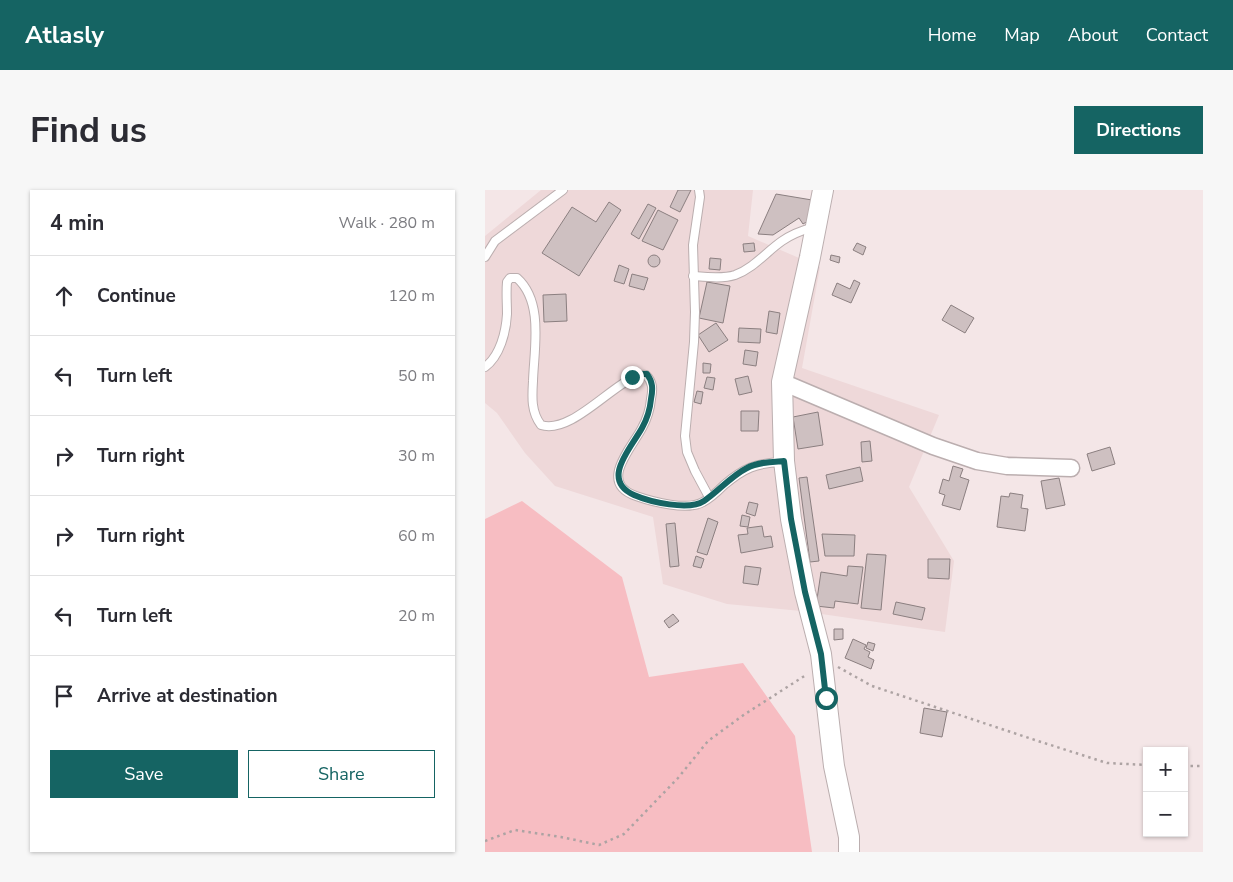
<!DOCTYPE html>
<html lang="en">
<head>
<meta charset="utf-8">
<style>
	body { margin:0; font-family:"Nunito Sans",sans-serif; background:#f7f7f7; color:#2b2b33 }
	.controls { position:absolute; right:15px; bottom:15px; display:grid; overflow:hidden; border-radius:0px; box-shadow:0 1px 4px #0004 }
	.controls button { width:45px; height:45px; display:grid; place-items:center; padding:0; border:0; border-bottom:1px solid #e1e1e2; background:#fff; color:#2b2b33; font:25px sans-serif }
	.stop { position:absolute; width:15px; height:15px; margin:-11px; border:4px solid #156463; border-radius:50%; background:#fff }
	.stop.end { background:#156463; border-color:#fff; box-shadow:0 1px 5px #0008 }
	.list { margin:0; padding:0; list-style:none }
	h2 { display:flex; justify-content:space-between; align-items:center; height:65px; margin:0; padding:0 20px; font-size:21px }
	h2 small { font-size:16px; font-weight:400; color:#7c7c81 }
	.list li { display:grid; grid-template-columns:32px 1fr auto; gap:15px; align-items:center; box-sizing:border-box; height:80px; padding:0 20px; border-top:1px solid #e1e1e2 }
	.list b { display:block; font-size:19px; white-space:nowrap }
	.list em { font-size:16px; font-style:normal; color:#7c7c81 }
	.actions { display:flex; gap:10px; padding:15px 20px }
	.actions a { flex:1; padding:11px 0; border:1px solid #156463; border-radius:0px; text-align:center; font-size:18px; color:#156463 }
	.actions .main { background:#156463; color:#fff }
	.icon { flex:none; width:28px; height:28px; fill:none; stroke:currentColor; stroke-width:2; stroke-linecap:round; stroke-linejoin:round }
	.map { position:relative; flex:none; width:718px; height:662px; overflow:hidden; border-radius:0px }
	header { display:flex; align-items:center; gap:30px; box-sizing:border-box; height:70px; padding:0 25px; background:#156463; color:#fff }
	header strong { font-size:24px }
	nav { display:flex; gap:28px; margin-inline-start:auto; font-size:18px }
	.intro { display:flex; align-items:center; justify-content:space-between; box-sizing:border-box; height:120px; padding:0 30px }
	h1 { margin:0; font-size:35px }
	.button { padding:12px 22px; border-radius:0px; background:#156463; color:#fff; font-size:18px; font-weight:700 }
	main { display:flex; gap:30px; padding:0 30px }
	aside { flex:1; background:#fff; border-radius:0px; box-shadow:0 1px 4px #0004 }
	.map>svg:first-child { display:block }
	.built { fill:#eed8d9 }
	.green { fill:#f7bdc2 }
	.building { fill:#cec0c1; stroke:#8b7f80 }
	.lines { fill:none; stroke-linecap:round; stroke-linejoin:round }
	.service-casing { stroke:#bbaeaf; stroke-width:10 }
	.minor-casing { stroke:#bbaeaf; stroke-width:19 }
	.tertiary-casing { stroke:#bbaeaf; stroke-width:22 }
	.path { stroke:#ada3a3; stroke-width:2.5; stroke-dasharray:2.5 4; stroke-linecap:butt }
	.service { stroke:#fff; stroke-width:8 }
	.minor { stroke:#fff; stroke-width:16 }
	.tertiary { stroke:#fff; stroke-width:20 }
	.route { stroke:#156463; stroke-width:6 }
</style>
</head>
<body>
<header>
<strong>Atlasly</strong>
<nav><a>Home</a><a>Map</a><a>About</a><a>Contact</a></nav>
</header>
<div class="intro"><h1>Find us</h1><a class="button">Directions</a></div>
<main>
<aside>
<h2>4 min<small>Walk · 280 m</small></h2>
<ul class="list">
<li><svg class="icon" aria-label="ahead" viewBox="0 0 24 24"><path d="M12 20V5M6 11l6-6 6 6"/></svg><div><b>Continue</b></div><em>120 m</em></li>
<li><svg class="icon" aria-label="left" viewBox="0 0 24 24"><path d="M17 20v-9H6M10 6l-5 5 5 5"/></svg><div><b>Turn left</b></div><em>50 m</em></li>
<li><svg class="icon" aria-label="right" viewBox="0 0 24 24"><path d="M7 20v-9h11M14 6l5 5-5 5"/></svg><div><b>Turn right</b></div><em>30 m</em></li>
<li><svg class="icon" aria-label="right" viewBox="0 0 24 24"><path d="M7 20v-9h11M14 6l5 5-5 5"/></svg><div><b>Turn right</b></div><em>60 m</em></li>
<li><svg class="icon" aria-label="left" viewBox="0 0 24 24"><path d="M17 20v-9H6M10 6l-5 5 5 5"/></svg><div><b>Turn left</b></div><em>20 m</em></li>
<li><svg class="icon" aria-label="arrive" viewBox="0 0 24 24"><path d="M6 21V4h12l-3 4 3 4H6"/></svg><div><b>Arrive at destination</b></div></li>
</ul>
<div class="actions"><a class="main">Save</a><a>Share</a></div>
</aside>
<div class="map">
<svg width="718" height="662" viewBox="0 0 718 662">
	<rect width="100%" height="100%" fill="#f4e6e7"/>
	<!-- built -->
	<polygon class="built" points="56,0 268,0 263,46 335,77 317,178 454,225 424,297 469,371 460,442 316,421 242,414 178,394 168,327 70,296 40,263 12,223 0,213 0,46"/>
	<!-- green -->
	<polygon class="green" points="37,311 137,387 164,487 258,473 310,546 327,662 0,662 0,329"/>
	<!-- building -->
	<g class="building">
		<polygon points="193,0 206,0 195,22 185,17"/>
		<polygon points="291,4 327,10 328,28 318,34 314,28 288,45 273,44"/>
		<polygon points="124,12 136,20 94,86 57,63 87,17 111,32"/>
		<polygon points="163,14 171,18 154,49 146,44"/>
		<polygon points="173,20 193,30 178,60 157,51"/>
		<polygon points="269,53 270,61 259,62 258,54"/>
		<polygon points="372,53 381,57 378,65 368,60"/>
		<polygon points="346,65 355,67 354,73 345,70"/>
		<circle cx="169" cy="71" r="6"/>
		<polygon points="225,68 236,69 235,80 224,79"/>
		<polygon points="134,75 144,79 139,94 129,91"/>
		<polygon points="147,84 163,88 159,100 144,96"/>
		<polygon points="369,90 375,93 366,113 347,105 352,93 365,99"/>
		<polygon points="222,92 245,96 238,133 214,128"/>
		<polygon points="81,104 82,131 59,132 58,105"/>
		<polygon points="466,115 489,128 480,143 457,130"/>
		<polygon points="284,121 295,123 292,144 281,142"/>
		<polygon points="231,133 243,150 224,162 213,145"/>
		<polygon points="254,138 276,139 275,153 253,152"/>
		<polygon points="260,160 273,162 271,176 258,174"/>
		<polygon points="218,173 226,174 225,183 218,183"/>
		<polygon points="263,186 267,202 254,205 250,189"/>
		<polygon points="222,187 230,188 228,200 219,198"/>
		<polygon points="212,201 218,202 216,214 209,212"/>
		<polygon points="256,221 274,221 273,241 256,241"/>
		<polygon points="333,222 338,255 313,259 308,227"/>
		<polygon points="385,251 387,271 377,272 376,252"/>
		<polygon points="625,257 630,274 607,281 602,264"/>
		<polygon points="468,276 478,279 475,287 484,290 475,320 457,315 460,305 454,303 458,289 464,291"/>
		<polygon points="375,277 378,291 344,299 341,285"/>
		<polygon points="322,287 334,371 325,372 314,288"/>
		<polygon points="574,288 580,315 561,319 556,291"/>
		<polygon points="525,303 538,305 536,318 543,319 540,341 512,337 516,306 524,307"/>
		<polygon points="264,312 273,314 270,326 261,323"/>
		<polygon points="257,325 265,327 263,337 255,336"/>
		<polygon points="223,328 233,332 222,365 212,362"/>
		<polygon points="190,333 194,376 185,377 181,334"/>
		<polygon points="277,336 279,347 286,346 288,357 256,363 253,345 263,344 262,338"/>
		<polygon points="337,344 370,345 369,366 340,366"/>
		<polygon points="382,364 401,365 396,420 376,418"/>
		<polygon points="211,366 219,369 216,378 208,376"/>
		<polygon points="443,369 465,369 464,389 443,388"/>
		<polygon points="260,376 276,378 273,395 258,393"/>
		<polygon points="363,376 378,377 373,414 350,411 349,418 331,416 336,382 362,386"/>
		<polygon points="411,412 440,418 437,430 408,424"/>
		<polygon points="188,424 194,431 184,438 179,431"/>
		<polygon points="349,439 358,439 358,449 349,450"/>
		<polygon points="368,449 381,455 379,459 385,462 383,467 389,470 386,479 360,468"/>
		<polygon points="383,452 390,454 388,461 381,458"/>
		<polygon points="439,518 462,522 457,547 435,543"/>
	</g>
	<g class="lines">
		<!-- service casing -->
		<g class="service-casing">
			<g id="service">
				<polyline points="214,0 215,7 208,55 210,122 209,152 200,246 202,262 210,281 224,307"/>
				<polyline points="0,67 10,51 78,0"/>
				<path d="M208 86C221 87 238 89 250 85 269 78 281 62 297 51 307 44 318 40 329 37"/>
				<path d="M0 177C15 166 21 142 22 124 22 113 21 103 22 92L25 88H32C59 112 49 159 48 191 47 207 46 222 56 235 89 246 137 181 161 185 168 192 168 199 166 209 165 220 162 229 157 238 146 259 113 293 151 306 168 312 203 321 218 312 226 308 233 301 239 295 259 278 271 273 297 272"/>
			</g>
		</g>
		<!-- minor casing -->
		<g class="minor-casing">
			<polyline id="minor" points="297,192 448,256 492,271 522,276 586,278"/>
		</g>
		<!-- tertiary casing -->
		<g class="tertiary-casing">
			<polyline id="tertiary" points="338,0 325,67 297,192 299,271 306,329 320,402 336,464 349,576 364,647 364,662"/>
		</g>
		<!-- path -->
		<g class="path">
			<polyline points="353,477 387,496 553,551 622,573 662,575"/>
			<polyline points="699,576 718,576"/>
			<polyline points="0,651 30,640 76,647 114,655 139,644 193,588 223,551 260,524 321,485"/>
		</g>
		<!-- service -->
		<use href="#service" class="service"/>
		<!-- minor -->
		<use href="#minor" class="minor"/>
		<!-- tertiary -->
		<use href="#tertiary" class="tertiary"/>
	</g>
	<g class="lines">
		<!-- route -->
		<path class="route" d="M147 187 156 184H162C168 192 168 199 166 209 165 220 162 229 157 238 146 258 115 290 149 305 165 312 204 321 219 311 234 301 246 286 262 278 273 272 287 272 299 271L306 329 320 402 336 464 341 508"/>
	</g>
</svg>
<div class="controls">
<button>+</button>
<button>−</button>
</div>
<div class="stop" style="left:341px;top:508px"></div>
<div class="stop end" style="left:147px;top:187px"></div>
</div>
</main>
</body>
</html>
